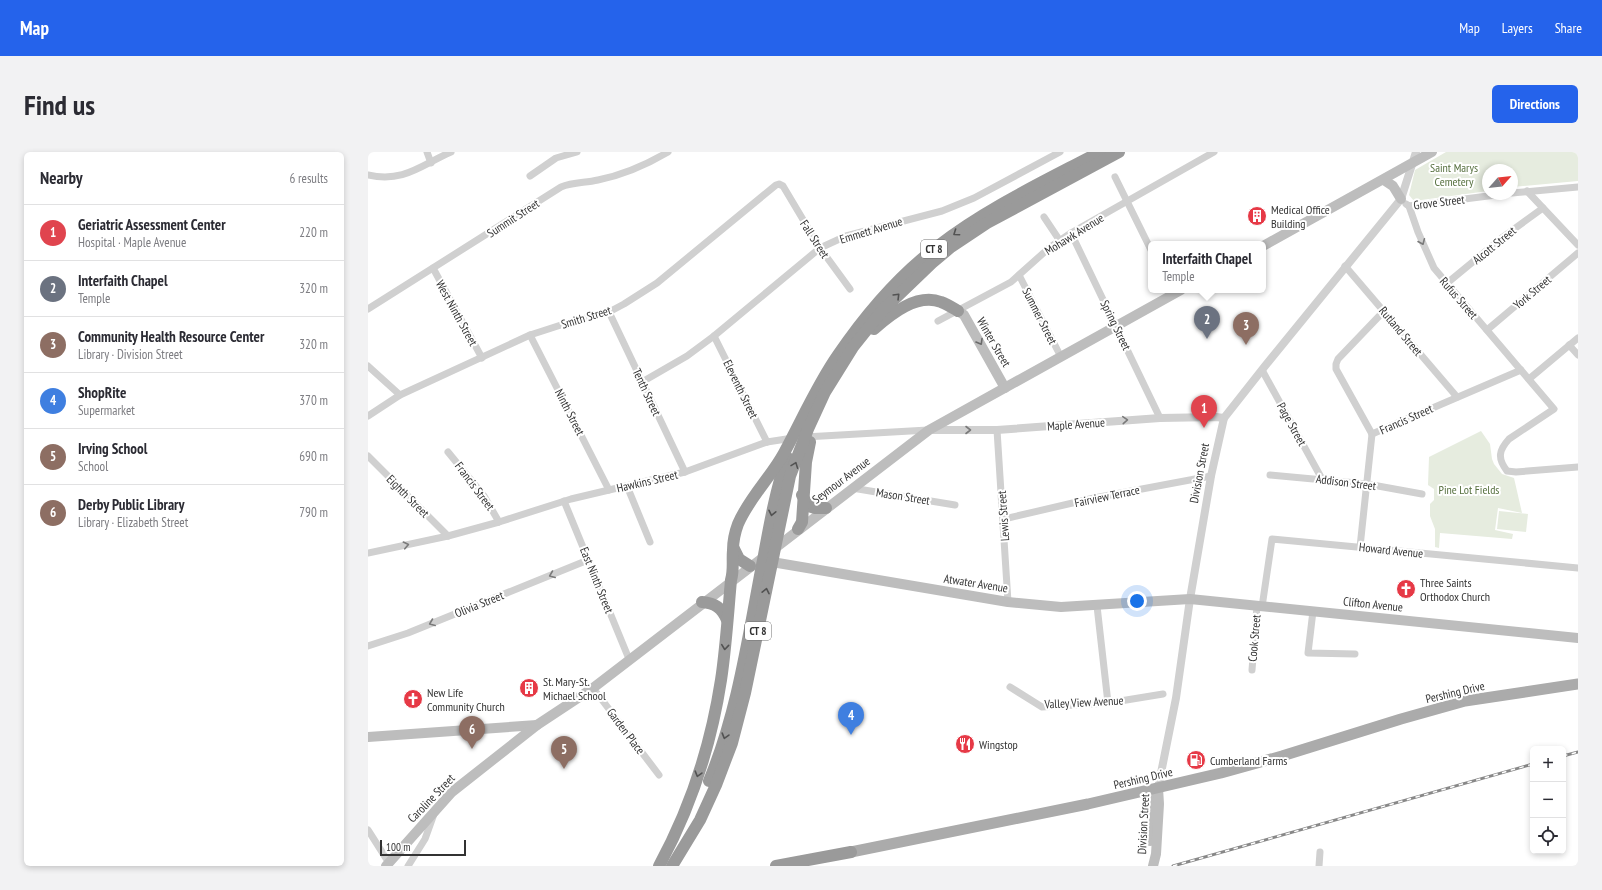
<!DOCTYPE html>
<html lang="en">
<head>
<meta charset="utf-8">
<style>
	body { margin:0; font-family:"PT Sans Narrow",sans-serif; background:#f2f2f3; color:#2b2b33 }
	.controls { position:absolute; right:12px; bottom:12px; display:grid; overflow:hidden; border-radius:6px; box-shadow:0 2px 6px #0003 }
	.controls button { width:36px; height:36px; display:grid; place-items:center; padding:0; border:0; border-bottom:1px solid #e1e1e2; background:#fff; color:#2b2b33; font:20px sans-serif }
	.compass { position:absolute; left:1114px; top:12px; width:36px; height:36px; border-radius:50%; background:#fff; box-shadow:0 2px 6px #0003; rotate:63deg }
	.scale { position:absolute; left:12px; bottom:10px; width:86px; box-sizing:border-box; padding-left:4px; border:2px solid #333; border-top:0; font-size:11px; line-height:14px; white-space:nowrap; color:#333; -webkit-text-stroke:3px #fff; paint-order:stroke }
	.you { position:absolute; left:769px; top:449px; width:14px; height:14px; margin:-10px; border:3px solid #fff; border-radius:50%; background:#1a73e8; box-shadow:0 0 0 6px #1a73e833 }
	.badge { display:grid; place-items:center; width:26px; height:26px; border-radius:50%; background:#2563eb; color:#fff; font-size:13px; font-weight:700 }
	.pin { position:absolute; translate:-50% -33px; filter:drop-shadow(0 1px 2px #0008) }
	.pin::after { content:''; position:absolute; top:21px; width:14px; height:12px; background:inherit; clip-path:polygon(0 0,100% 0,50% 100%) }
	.popup { position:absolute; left:780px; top:89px; width:118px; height:52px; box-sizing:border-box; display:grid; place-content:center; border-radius:6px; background:#fff; filter:drop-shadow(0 1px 3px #0005); font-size:13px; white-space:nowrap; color:#7c7c81 }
	.popup b { font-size:15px; color:#2b2b33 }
	.popup::after { content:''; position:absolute; left:50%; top:100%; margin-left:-8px; border:8px solid transparent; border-top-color:#fff }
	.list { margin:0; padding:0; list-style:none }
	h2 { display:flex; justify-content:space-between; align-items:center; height:52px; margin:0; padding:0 16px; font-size:17px }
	h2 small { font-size:13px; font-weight:400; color:#7c7c81 }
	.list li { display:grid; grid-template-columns:26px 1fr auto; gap:12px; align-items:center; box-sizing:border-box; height:56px; padding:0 16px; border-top:1px solid #e1e1e2 }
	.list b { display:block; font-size:15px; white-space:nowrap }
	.list p { margin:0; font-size:13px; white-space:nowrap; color:#7c7c81 }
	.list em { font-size:13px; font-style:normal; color:#7c7c81 }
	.icon { flex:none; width:22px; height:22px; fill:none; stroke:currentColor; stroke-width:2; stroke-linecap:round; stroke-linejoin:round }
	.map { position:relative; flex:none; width:1210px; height:714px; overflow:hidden; border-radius:6px }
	header { display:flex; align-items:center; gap:24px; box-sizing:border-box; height:56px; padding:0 20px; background:#2563eb; color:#fff }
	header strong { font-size:19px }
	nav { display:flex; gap:22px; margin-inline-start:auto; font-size:14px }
	.intro { display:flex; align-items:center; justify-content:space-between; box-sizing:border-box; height:96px; padding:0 24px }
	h1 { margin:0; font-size:28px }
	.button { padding:10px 18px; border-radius:6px; background:#2563eb; color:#fff; font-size:14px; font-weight:700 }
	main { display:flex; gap:24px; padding:0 24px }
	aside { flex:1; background:#fff; border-radius:6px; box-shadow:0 2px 6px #0003 }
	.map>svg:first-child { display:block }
	.green { fill:#e6ecdf }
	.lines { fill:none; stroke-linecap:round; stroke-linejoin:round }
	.minor { stroke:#d0d0d0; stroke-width:7 }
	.tertiary { stroke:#d0d0d0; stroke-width:8 }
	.secondary { stroke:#bdbdbd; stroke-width:10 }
	.primary { stroke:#ababab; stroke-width:11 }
	.motorway { stroke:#9a9a9a; stroke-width:12 }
	.rail-casing { stroke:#888; stroke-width:3 }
	.rail { stroke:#fff; stroke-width:1.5; stroke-dasharray:4.5; stroke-linecap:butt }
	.oneway { stroke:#525252 }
	.oneway2 { stroke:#7a7a7a }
	.oneway3 { stroke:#6a6a6a }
	.labels { text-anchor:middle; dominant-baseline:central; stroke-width:4; stroke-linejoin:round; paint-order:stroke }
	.shield { fill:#fff; stroke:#707070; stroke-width:1 }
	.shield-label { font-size:11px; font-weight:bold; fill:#333 }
	.park-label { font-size:12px; fill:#56703f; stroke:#fff }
	.street-label { font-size:12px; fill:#333; stroke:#fff }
	.poi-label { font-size:12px; fill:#333; stroke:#fff; text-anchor:start }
</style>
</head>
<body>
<header>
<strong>Map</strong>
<nav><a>Map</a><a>Layers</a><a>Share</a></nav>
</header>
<div class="intro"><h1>Find us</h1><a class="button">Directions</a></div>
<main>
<aside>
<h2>Nearby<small>6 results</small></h2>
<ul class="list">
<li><span class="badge" style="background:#e0444e">1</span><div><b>Geriatric Assessment Center</b><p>Hospital · Maple Avenue</p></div><em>220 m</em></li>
<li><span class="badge" style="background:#6b7280">2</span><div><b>Interfaith Chapel</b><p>Temple</p></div><em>320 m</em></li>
<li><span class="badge" style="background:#8d6e63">3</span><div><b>Community Health Resource Center</b><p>Library · Division Street</p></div><em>320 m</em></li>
<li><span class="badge" style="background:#3f7fe0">4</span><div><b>ShopRite</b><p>Supermarket</p></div><em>370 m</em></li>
<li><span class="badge" style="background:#8d6e63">5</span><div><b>Irving School</b><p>School</p></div><em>690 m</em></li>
<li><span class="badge" style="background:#8d6e63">6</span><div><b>Derby Public Library</b><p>Library · Elizabeth Street</p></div><em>790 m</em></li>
</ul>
</aside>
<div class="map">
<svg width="1210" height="714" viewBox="0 0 1210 714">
	<rect width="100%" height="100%" fill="#fff"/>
	<!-- green -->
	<g class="green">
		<polygon points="1078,0 1210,0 1210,29 1144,35 1144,18 1120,18 1120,39 1046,49 1041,43 1047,18"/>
		<polygon points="1113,279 1122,292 1124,307 1126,312 1134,322 1146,326 1154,361 1130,356 1127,378 1145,382 1144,387 1072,381 1071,396 1067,395 1067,377 1062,364 1062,352 1066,348 1066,337 1060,333 1061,305"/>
		<polygon points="1131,359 1160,362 1158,380 1129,377"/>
	</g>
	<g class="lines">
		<!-- minor -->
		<g class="minor">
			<polyline points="59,0 63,11"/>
			<path d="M0 23C36 31 53 13 83 0"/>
			<polyline points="162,24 188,6 209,0"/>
			<polyline points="747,25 783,98"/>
			<polyline points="1159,39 1210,93"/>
			<polyline points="1144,41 1210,35"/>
			<polyline points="1038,52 1041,54 1136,42"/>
			<path d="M1041 54 1050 80 1066 116 1186 257 1141 287C1131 298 1129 306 1139 319L1148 320 1210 315"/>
			<polyline points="676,65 692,89"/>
			<polyline points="703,81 792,266"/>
			<polyline points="977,114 1089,245"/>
			<polyline points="65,116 114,206"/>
			<polyline points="651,123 693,205"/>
			<polyline points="1078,132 1135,85 1175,56"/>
			<path d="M0 157 193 35C205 30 217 31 230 28 255 23 278 13 300 0"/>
			<polyline points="241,160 317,320"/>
			<polyline points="570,169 643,130 681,96 703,81 846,0"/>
			<polyline points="1119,178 1210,101"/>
			<polyline points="162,183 241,338"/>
			<polyline points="346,184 399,290"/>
			<polyline points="1201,193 1210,203"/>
			<polyline points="0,214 32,243"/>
			<polyline points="894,218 954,327"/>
			<polyline points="1161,227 1210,186"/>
			<polyline points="274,230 319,204 346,184 452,96 478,84 574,59 606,46 692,0"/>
			<polyline points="0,264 32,243 162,183 196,172 241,160 256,152 289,131 408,33 411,32 415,34 452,96 482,137"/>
			<polyline points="629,278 640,450"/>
			<polyline points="1004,282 1153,218"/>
			<polyline points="1004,282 968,217 968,212 970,207 1016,159"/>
			<polyline points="437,285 560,278"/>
			<polyline points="80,300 116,344 131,370"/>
			<polyline points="0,304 80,384"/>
			<polyline points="902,323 999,332 1054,342"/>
			<polyline points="259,334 282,390"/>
			<polyline points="484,336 587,353"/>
			<polyline points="196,349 261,507"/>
			<polyline points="636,367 726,346 843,324"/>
			<polyline points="992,395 1004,282"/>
			<polyline points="0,401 80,384 131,370 203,347 317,320 399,290 425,286"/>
			<polyline points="729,454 740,551"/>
			<polyline points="894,455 904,387 1210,416"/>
			<polyline points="945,459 940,501 987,502"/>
			<polyline points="0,494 40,481 220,408"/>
			<polyline points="884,518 889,454"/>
			<polyline points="642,535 674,555 740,551 795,542"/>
			<polyline points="225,536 291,623"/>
			<polyline points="0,678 21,711"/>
			<polyline points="40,714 57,687 66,662"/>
			<polyline points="951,714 952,700"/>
		</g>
		<!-- tertiary -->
		<g class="tertiary">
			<polyline points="561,278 629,278 792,266 848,265 856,266"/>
			<polyline points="790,636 808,546 822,447 843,324 856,266 897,214 1033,47 1048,0"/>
		</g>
		<!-- secondary -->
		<g class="secondary">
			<polyline points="1016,28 1025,34 1033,47"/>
			<polyline points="895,94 1064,0"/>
			<polyline points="590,159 596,163 637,236"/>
			<polyline points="398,409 640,450 693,455 822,447 1210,486"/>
			<polyline points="0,585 169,573"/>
			<polyline points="782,689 784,646 790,636"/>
			<polyline points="18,714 84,640 169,573 225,536 561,278 813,138"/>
			<polyline points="785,714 788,702 791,652 790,636"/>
		</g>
		<!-- primary -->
		<polyline class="primary" points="483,700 720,652 853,621 914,604 1033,567 1097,549 1210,532"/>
		<!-- motorway -->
		<g class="motorway">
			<path d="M506 177C523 162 549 141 573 150 579 152 585 156 590 159"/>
			<polyline points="434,343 440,354 447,356 458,356"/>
			<polyline points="430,377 434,370 438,310 442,290"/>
			<polyline points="366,397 371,407 382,414"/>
			<path d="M334 450C347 451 354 456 359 468"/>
			<path d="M341 629C371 557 381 478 396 403 402 370 408 337 419 305"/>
			<path d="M291 714C322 657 343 593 353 528 358 495 360 461 363 428 366 418 364 409 365 398 365 390 367 380 370 372 381 346 403 325 416 301 434 268 449 233 470 203 498 162 530 124 570 94 619 56 677 29 732 0"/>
			<polyline points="304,714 332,668 348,633 364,591 377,541 422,324 440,277 457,240 485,195 513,160 564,111 583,95 619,71 751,0"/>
			<polyline points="408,714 483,700"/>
		</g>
		<!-- rail casing -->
		<g class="rail-casing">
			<g id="rail">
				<polyline points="1195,604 1210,600"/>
				<polyline points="805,714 1165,612"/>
			</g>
		</g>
		<!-- rail -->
		<use href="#rail" class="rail"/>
	</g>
	<!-- one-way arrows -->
	<defs><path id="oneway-chevron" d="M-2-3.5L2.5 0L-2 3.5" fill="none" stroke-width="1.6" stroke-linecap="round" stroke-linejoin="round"/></defs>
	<g class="oneway">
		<use href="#oneway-chevron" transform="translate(588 81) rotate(145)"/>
		<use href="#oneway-chevron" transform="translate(529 144) rotate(-45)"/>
		<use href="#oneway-chevron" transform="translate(427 313) rotate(-69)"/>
		<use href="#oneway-chevron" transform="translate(404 361) rotate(102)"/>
		<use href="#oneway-chevron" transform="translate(398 439) rotate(-78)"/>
		<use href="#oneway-chevron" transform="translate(357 495) rotate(96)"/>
		<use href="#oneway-chevron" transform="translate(357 584) rotate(106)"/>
		<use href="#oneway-chevron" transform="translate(330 622) rotate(106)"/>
	</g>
	<g class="oneway2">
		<use href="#oneway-chevron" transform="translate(1054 90) rotate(67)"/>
		<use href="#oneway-chevron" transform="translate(757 268) rotate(-4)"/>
		<use href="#oneway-chevron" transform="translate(600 278)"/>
		<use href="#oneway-chevron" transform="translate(38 393) rotate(-12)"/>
		<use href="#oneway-chevron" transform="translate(184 423) rotate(158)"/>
		<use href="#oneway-chevron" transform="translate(64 471) rotate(158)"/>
	</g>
	<use class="oneway3" href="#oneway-chevron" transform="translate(612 190) rotate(60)"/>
	<!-- icons -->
	<defs>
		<g id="building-disc" transform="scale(1)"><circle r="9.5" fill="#e63946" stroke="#fff"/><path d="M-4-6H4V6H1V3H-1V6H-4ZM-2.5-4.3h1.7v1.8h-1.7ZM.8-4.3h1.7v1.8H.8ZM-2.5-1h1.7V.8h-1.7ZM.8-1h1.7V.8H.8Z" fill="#fff"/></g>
		<g id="church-disc" transform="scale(1)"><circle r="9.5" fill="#e63946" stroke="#fff"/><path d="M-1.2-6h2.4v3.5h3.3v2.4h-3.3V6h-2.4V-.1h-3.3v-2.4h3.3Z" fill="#fff"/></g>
		<g id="restaurant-disc" transform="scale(1)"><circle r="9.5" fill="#e63946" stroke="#fff"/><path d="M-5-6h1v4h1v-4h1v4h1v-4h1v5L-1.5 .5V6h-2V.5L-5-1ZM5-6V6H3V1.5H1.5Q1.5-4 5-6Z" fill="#fff"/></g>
		<g id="fuel-disc" transform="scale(1)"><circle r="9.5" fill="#e63946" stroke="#fff"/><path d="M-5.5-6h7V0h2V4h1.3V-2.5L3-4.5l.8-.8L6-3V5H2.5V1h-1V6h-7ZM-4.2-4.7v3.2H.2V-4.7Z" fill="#fff"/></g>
	</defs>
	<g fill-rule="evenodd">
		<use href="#building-disc" x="889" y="64"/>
		<use href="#church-disc" x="1038" y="437"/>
		<use href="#building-disc" x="161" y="536"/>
		<use href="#church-disc" x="45" y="547"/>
		<use href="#restaurant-disc" x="597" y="592"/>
		<use href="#fuel-disc" x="828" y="608"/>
	</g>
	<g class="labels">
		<!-- shield labels -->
		<g class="shield">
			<rect x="553" y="88" width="26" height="18" rx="3"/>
			<rect x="377" y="470" width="26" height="18" rx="3"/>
		</g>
		<g class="shield-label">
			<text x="566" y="97">CT 8</text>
			<text x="390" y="479">CT 8</text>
		</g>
		<!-- park labels -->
		<g class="park-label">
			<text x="1086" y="15">Saint Marys<tspan x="1086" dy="14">Cemetery</tspan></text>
			<text x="1101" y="337">Pine Lot Fields</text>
		</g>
		<!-- street labels -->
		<g class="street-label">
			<text transform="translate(1071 50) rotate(-7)">Grove Street</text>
			<text transform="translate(145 66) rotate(-33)">Summit Street</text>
			<text transform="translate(503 78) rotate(-17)">Emmett Avenue</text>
			<text transform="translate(706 82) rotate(-32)">Mohawk Avenue</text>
			<text transform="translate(447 87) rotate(57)">Fall Street</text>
			<text transform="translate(1126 93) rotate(-39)">Alcott Street</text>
			<text transform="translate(1164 140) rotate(-40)">York Street</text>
			<text transform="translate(1091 146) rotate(49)">Rufus Street</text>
			<text transform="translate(89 161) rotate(61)">West Ninth Street</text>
			<text transform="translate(672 164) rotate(63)">Summer Street</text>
			<text transform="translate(218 165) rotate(-17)">Smith Street</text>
			<text transform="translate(748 173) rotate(64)">Spring Street</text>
			<text transform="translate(1033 179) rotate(50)">Rutland Street</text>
			<text transform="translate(626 190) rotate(60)">Winter Street</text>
			<text transform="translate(373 237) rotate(64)">Eleventh Street</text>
			<text transform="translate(279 240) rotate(65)">Tenth Street</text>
			<text transform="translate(202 260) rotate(63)">Ninth Street</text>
			<text transform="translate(1038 267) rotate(-24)">Francis Street</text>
			<text transform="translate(708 272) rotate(-4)">Maple Avenue</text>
			<text transform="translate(924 272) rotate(61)">Page Street</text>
			<text transform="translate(831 321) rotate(-79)">Division Street</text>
			<text transform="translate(473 328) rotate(-37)">Seymour Avenue</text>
			<text transform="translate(279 329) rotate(-13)">Hawkins Street</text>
			<text transform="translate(978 330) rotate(7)">Addison Street</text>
			<text transform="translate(107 334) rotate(53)">Francis Street</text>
			<text transform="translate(40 344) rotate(45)">Eighth Street</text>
			<text transform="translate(535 344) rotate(9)">Mason Street</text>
			<text transform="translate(739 344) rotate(-12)">Fairview Terrace</text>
			<text transform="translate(635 364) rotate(-94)">Lewis Street</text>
			<text transform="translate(1023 398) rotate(6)">Howard Avenue</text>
			<text transform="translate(229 428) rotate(68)">East Ninth Street</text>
			<text transform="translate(608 431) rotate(9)">Atwater Avenue</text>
			<text transform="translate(111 452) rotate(-22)">Olivia Street</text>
			<text transform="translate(1005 452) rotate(6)">Clifton Avenue</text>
			<text transform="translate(886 486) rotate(-85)">Cook Street</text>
			<text transform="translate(1087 540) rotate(-13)">Pershing Drive</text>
			<text transform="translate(716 550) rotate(-3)">Valley View Avenue</text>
			<text transform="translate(258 579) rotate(53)">Garden Place</text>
			<text transform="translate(775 626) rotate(-13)">Pershing Drive</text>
			<text transform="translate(63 646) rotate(-46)">Caroline Street</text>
			<text transform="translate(775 672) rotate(-87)">Division Street</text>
		</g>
		<!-- poi labels -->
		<g class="poi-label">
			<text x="903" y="57">Medical Office<tspan x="903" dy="14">Building</tspan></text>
			<text x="1052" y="430">Three Saints<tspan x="1052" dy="14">Orthodox Church</tspan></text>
			<text x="175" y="529">St. Mary-St.<tspan x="175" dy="14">Michael School</tspan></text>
			<text x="59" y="540">New Life<tspan x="59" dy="14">Community Church</tspan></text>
			<text x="611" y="592">Wingstop</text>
			<text x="842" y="608">Cumberland Farms</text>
		</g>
	</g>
</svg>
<div class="controls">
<button>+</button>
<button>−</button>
<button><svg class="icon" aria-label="locate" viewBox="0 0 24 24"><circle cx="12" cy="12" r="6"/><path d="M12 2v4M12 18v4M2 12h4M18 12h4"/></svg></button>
</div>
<svg class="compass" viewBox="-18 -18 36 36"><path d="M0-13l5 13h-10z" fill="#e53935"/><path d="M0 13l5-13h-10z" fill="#7c7c81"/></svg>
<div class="scale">100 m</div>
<div class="you"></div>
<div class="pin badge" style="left:836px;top:276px;background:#e0444e">1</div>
<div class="pin badge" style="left:839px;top:187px;background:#6b7280">2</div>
<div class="popup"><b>Interfaith Chapel</b>Temple</div>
<div class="pin badge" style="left:878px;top:193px;background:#8d6e63">3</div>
<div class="pin badge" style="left:483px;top:583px;background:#3f7fe0">4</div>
<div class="pin badge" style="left:196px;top:617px;background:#8d6e63">5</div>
<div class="pin badge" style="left:104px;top:597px;background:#8d6e63">6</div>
</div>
</main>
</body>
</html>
